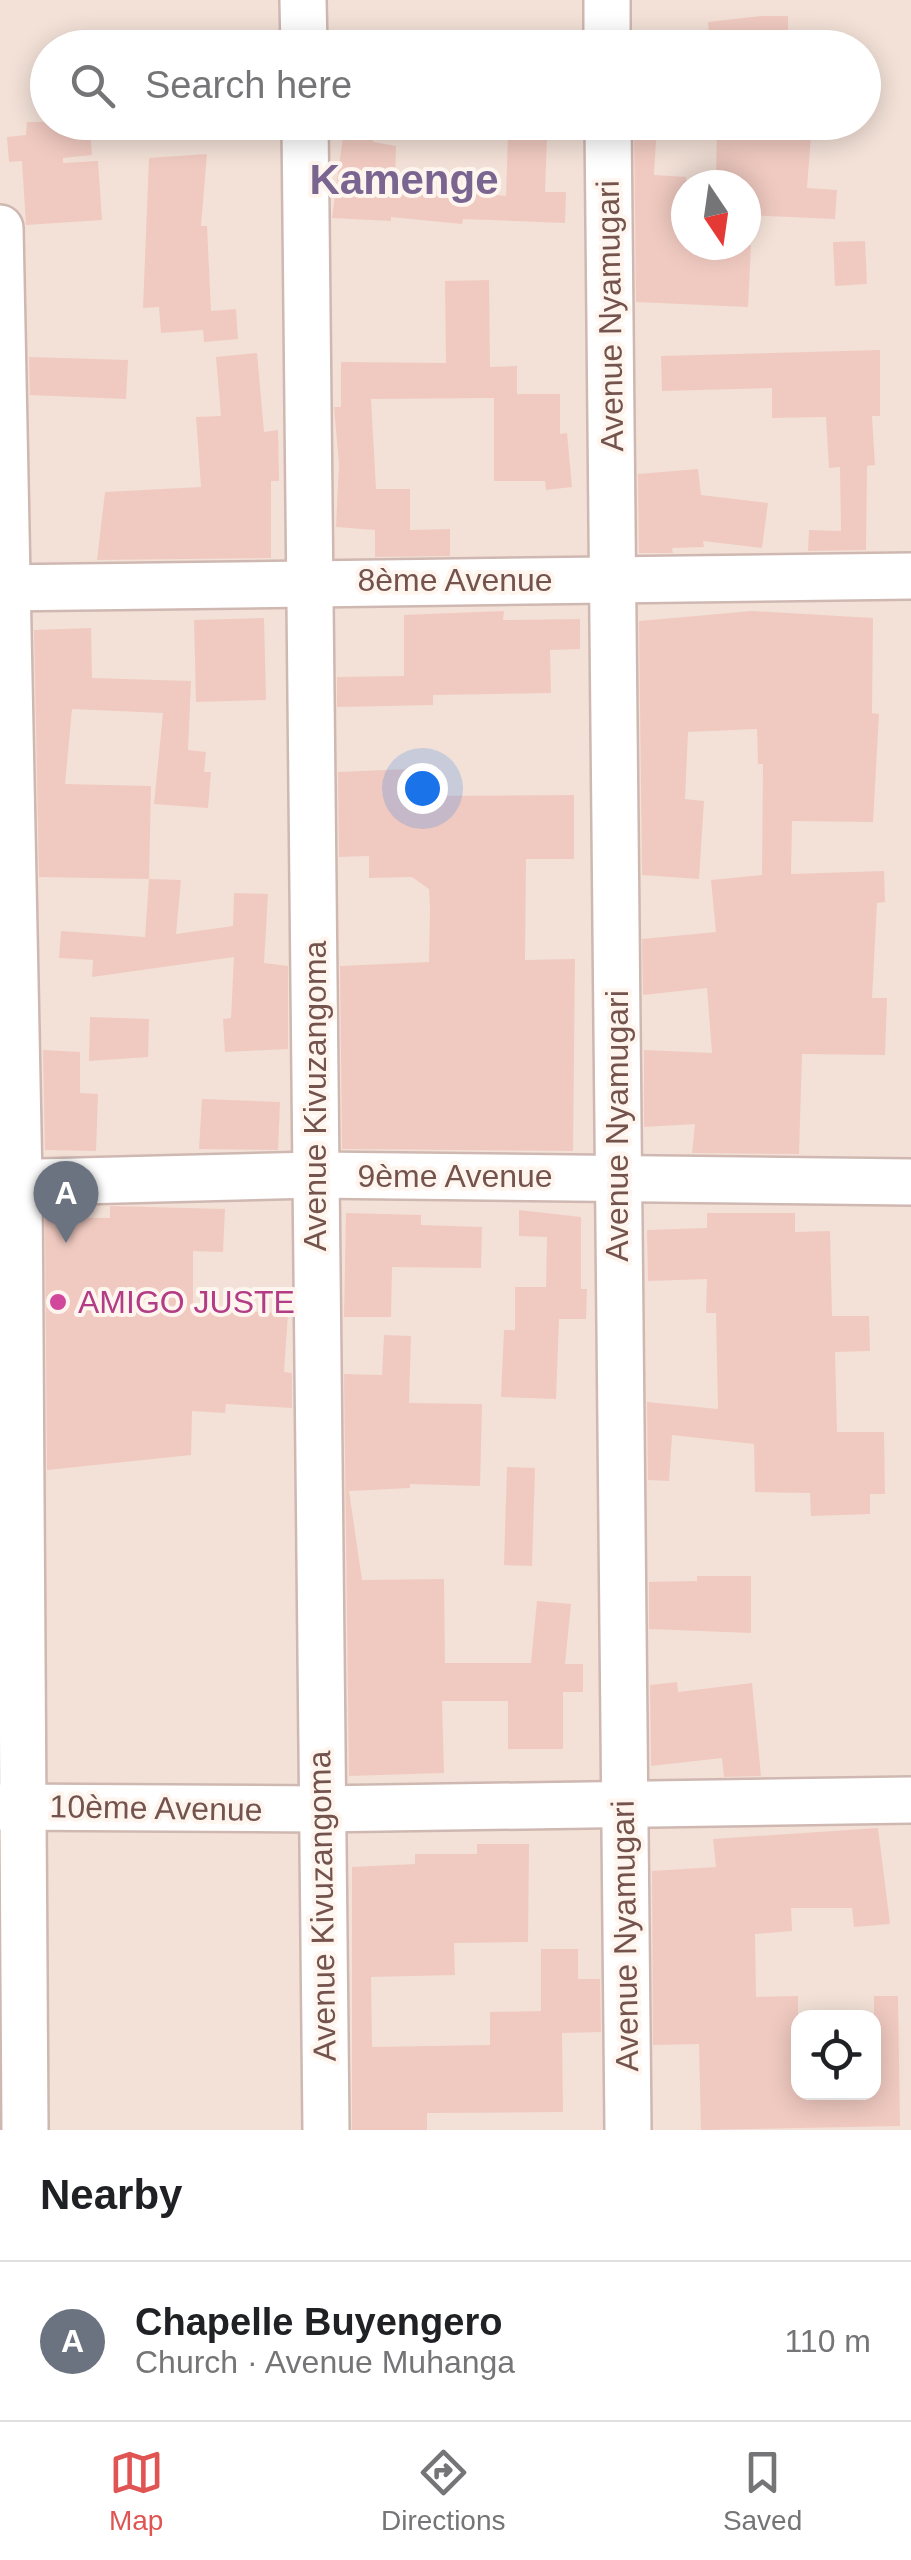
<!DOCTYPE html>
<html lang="en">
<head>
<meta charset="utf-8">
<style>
	body { margin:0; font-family:Helvetica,sans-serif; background:#f2f2f2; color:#202124 }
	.controls { position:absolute; right:30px; bottom:30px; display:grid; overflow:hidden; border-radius:20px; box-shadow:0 5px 25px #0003 }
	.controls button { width:90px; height:90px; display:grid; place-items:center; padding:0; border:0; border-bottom:2px solid #e0e0e0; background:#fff; color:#202124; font:50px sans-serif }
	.compass { position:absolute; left:671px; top:170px; width:90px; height:90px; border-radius:50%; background:#fff; box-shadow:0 5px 25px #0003; rotate:167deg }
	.you { position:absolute; left:422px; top:788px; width:35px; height:35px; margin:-25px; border:8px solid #fff; border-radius:50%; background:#1a73e8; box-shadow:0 0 0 15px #1a73e833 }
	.badge { display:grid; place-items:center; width:65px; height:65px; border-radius:50%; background:#e05553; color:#fff; font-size:32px; font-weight:700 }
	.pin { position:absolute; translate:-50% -82px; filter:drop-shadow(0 2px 5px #0008) }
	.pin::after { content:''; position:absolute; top:52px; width:35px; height:30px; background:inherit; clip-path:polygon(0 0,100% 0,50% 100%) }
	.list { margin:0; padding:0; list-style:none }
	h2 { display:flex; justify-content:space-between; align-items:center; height:130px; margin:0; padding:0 40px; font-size:42px }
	h2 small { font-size:32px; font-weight:400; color:#757577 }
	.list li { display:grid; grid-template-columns:65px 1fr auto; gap:30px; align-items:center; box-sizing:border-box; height:160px; padding:0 40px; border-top:2px solid #e0e0e0 }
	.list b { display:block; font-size:38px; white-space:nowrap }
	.list p { margin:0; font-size:32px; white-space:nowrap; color:#757577 }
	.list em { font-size:32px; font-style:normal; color:#757577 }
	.icon { flex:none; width:55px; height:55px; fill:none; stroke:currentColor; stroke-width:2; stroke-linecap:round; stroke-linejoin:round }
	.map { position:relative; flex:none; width:911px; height:2130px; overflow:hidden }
	.search { position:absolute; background:#fff; box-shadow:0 5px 25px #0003; left:30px; right:30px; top:30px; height:110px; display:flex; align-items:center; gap:25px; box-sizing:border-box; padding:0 35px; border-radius:55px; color:#757577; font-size:38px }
	.sheet { height:290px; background:#fff }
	nav { display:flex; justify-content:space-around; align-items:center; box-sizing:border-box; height:140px; border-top:2px solid #e0e0e0; background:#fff; font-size:28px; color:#757577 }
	nav a { display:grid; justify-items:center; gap:5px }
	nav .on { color:#e05553 }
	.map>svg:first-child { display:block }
	.residential { fill:#f3e1d7; fill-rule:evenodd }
	.building { fill:#f0cac1 }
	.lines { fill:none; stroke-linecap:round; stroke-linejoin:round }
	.minor-casing { stroke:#cfb8b1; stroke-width:50 }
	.minor { stroke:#fff; stroke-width:45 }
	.hotel-dot { fill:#d1479c; stroke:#fef5ef; stroke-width:4 }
	.labels { text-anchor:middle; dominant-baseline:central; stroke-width:8; stroke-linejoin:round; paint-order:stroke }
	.street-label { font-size:32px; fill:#75534d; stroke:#fef5ef }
	.hotel-label { font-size:32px; fill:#b23c85; stroke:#fef5ef; text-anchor:start }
	.district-label { font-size:42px; font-weight:bold; fill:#7a6591; stroke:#fef5ef }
</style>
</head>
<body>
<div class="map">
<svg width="911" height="2130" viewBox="0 0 911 2130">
	<rect width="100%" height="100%" fill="#fcf0e8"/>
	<!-- residential -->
	<path class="residential" d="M0 0H911V2130H0ZM48 48H864V122H48ZM686 185H746V245H686ZM798 2018H874V2092H798Z"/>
	<!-- building -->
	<g class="building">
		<polygon points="761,16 788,16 788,48 710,48 708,22"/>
		<polygon points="27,122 66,122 65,132 90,131 92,155 63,158 63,163 98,161 102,220 26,225 22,161 9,162 7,137 26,135"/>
		<polygon points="345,122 376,122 373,142 396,146 395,184 506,196 508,136 547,137 545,192 566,192 565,223 463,219 462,224 391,217 391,221 332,218"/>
		<polygon points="634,122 657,122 654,175 686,177 686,245 751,245 748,307 636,302"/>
		<polygon points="717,122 812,122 807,188 837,190 835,219 746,215 746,185 716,185"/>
		<polygon points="207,154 201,226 207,226 211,311 236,309 238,339 204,342 203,330 161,333 159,307 143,308 149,158"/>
		<polygon points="865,241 867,284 835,286 833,242"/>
		<polygon points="489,280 490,367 517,366 517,394 560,394 560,434 567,433 572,487 546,490 545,481 494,481 494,398 371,399 376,489 410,489 410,530 450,529 450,556 375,557 375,530 336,527 339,464 334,407 341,407 341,362 446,363 445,281"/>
		<polygon points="880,350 880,416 872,416 875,465 867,466 866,550 808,551 809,530 841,531 840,467 829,468 826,417 772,418 772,388 662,391 661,356"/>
		<polygon points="257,353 264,432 278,430 279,481 271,481 271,558 97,560 105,492 201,487 196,417 221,416 216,357"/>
		<polygon points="29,357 128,360 126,399 30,395"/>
		<polygon points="698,469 701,495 768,503 762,548 703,541 704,547 672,548 673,553 639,553 638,474"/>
		<polygon points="504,611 503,620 580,619 580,649 550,650 551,693 433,695 433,705 337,707 337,677 404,676 404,615"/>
		<polygon points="752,611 873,618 872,713 879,714 873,822 792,821 791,874 884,871 885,902 877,903 872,998 887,998 885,1055 802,1054 799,1154 692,1153 695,1124 644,1127 644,1050 712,1053 707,988 643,995 642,939 716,932 711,880 762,875 763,764 758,764 757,729 688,732 685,799 704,801 699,879 642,875 639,621"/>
		<polygon points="264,618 266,700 196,702 194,620"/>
		<polygon points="91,628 92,678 191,681 188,750 206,752 204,772 211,772 208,808 154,804 163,713 72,709 65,784 151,786 149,879 39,877 34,630"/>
		<polygon points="431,768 430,796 574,795 574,859 526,859 525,960 575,959 573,1151 342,1149 340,966 429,962 430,907 429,889 412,877 369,878 369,856 339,857 338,772"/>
		<polygon points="149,879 181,880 176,934 233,926 234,893 268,894 264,963 288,966 288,1049 225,1052 223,1019 231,1018 234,957 92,977 93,960 59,958 61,931 145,937"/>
		<polygon points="90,1017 149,1019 148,1057 89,1061"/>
		<polygon points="43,1050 80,1052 80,1093 98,1094 96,1151 45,1150"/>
		<polygon points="202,1099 280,1102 278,1150 199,1149"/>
		<polygon points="110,1206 225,1209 223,1252 193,1251 193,1307 288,1314 284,1372 292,1373 292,1408 226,1404 225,1413 192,1411 191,1455 47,1470 45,1217 110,1218"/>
		<polygon points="519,1210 581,1217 581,1289 587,1289 586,1319 559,1319 556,1399 501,1397 504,1330 515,1330 515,1287 546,1287 547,1237 519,1236"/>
		<polygon points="346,1213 421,1215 421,1225 482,1227 481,1268 392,1267 391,1317 344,1317"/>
		<polygon points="707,1213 795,1213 795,1232 830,1231 832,1316 869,1316 870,1351 835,1352 837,1432 884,1432 885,1494 870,1494 870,1514 811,1516 810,1493 755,1492 754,1444 672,1435 669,1481 648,1480 647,1402 718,1409 716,1313 706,1313 707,1279 648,1281 647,1230 707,1228"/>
		<polygon points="384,1335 411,1336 409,1403 482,1404 480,1486 410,1484 410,1488 349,1491 362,1580 444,1579 445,1663 531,1663 537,1601 571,1604 565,1664 583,1664 583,1692 563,1692 563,1749 508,1749 508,1701 442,1701 444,1773 349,1776 344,1374 382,1375"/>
		<polygon points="507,1467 535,1468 532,1566 504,1565"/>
		<polygon points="697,1576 751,1576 751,1633 649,1629 649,1582 697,1581"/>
		<polygon points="677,1682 678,1692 752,1683 761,1776 724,1777 722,1758 651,1766 650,1685"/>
		<polygon points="878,1828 890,1924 854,1927 852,1908 791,1908 792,1931 755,1934 756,1997 798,1996 798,2092 874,2092 874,1996 898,1996 900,2126 701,2130 699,2044 653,2045 652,1871 716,1867 713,1839"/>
		<polygon points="477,1844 529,1844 528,1942 454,1943 455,1975 371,1977 372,2047 490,2045 490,2012 541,2011 541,1949 578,1949 578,1979 600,1979 601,2032 562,2033 563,2112 427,2113 427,2130 352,2130 352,1867 415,1864 415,1854 477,1854"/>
	</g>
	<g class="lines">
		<!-- minor casing -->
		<g class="minor-casing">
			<g id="minor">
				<polyline points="303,0 304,48"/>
				<polyline points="607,0 607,48"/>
				<polyline points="305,122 326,2130"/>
				<polyline points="608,122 628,2130"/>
				<polyline points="0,228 19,1182 25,2130"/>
				<polyline points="0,588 911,576"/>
				<polyline points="0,1183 315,1175 911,1182"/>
				<polyline points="0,1807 319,1809 911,1800"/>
			</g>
		</g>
		<!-- minor -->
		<use href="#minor" class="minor"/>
	</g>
	<!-- markers -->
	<circle class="hotel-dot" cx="58" cy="1302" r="10"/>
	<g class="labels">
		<!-- street labels -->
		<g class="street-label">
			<text transform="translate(610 316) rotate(-91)">Avenue Nyamugari</text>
			<text x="455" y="580">8ème Avenue</text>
			<text transform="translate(315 1096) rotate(-90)">Avenue Kivuzangoma</text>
			<text transform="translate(617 1126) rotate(-90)">Avenue Nyamugari</text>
			<text x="455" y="1176">9ème Avenue</text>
			<text transform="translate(156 1808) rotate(1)">10ème Avenue</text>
			<text transform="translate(322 1906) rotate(-91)">Avenue Kivuzangoma</text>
			<text transform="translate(625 1936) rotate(-91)">Avenue Nyamugari</text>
		</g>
		<!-- hotel labels -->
		<g class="hotel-label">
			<text x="78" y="1302">AMIGO JUSTE</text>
		</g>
		<!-- district labels -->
		<g class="district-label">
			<text x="404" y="179">Kamenge</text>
		</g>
	</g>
</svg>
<div class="controls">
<button><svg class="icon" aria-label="locate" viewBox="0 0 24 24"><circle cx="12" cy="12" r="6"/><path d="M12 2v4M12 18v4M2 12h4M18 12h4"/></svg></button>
</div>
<svg class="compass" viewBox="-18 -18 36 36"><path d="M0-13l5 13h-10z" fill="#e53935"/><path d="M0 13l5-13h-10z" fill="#757577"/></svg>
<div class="you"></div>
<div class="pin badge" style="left:66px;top:1243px;background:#6b7280">A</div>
<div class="search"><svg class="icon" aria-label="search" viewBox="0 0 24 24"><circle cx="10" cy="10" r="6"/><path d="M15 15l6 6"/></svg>Search here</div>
</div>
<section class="sheet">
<h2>Nearby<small></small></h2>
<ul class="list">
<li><span class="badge" style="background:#6b7280">A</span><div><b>Chapelle Buyengero</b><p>Church · Avenue Muhanga</p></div><em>110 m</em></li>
</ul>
</section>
<nav>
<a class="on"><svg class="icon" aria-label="map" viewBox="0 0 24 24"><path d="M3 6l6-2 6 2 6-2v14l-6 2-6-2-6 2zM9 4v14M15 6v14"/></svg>Map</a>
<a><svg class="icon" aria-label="directions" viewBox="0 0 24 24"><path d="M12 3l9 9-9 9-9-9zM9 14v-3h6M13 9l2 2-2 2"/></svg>Directions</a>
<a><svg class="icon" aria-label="saved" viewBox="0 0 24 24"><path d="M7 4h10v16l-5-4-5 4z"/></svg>Saved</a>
</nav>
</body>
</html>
